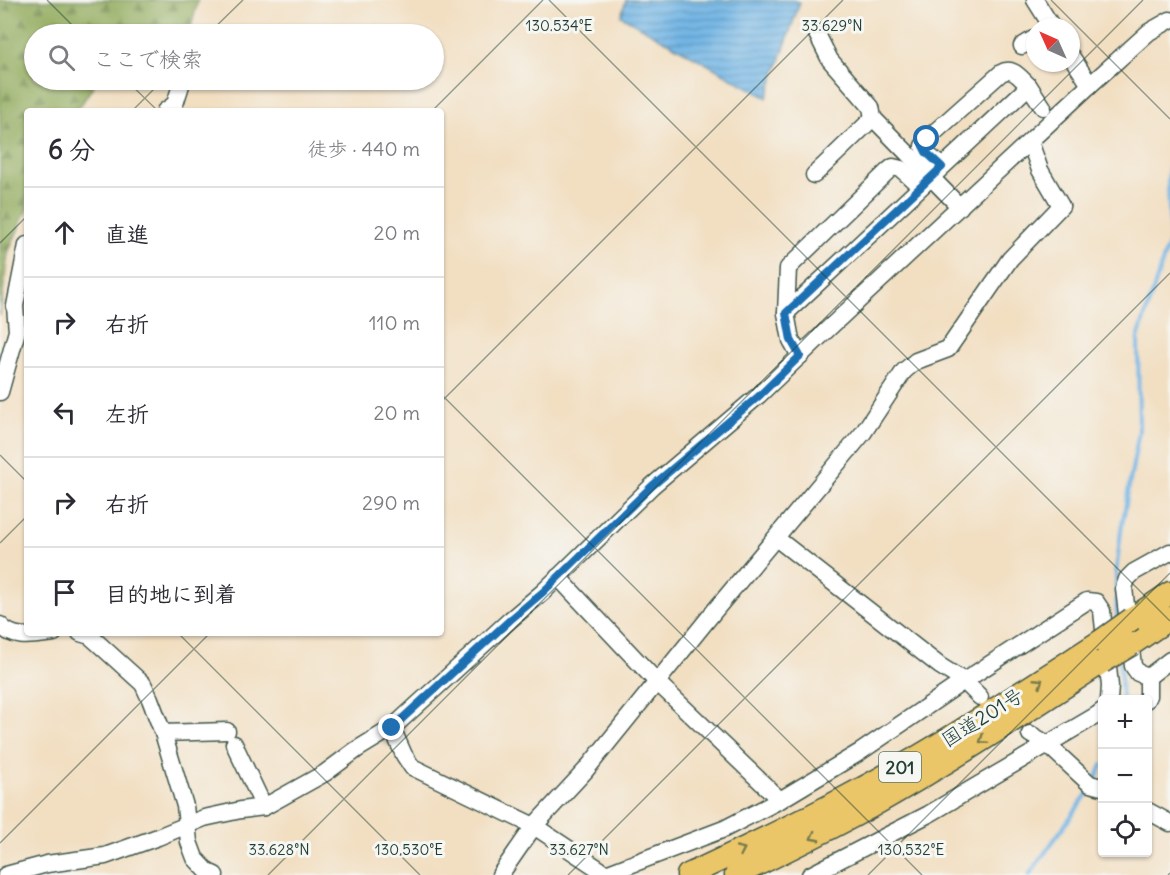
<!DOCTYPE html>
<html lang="ja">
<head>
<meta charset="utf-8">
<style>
	body { margin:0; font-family:Delius,"Klee One",sans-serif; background:#f7f7f7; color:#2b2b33 }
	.controls { position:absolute; right:18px; bottom:18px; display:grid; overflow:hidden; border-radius:6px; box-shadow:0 2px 4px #0004 }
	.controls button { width:54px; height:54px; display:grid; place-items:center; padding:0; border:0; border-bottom:2px solid #e1e1e2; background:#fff; color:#2b2b33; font:30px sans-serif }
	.compass { position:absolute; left:1026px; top:18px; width:54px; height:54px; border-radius:50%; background:#fff; box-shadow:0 2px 4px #0004; rotate:315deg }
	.stop { position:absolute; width:18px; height:18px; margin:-14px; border:4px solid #1f6fb2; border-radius:50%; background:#fff }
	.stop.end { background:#1f6fb2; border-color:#fff; box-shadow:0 2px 6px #0008 }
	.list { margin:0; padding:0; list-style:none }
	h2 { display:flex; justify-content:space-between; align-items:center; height:78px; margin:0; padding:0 24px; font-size:26px }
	h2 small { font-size:20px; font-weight:400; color:#7c7c81 }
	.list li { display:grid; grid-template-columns:39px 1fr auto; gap:18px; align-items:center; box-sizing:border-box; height:90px; padding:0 24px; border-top:2px solid #e1e1e2 }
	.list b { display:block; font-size:22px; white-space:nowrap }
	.list em { font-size:20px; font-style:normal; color:#7c7c81 }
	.icon { flex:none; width:33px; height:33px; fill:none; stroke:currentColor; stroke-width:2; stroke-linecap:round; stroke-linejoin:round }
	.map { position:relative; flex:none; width:1170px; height:875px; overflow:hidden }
	.search { position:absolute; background:#fff; box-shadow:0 2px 4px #0004; left:24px; top:24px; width:420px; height:66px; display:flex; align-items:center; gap:15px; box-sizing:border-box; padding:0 21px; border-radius:33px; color:#7c7c81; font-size:22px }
	.panel { position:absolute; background:#fff; box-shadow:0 2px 4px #0004; left:24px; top:108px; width:420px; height:528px; border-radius:6px }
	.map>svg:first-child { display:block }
	.forest { fill:url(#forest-firs); stroke:#587448; stroke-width:1.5 }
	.water { fill:url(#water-rules); stroke:#47788c; stroke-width:1.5 }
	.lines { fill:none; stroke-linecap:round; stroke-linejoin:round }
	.stream { stroke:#6fb4e5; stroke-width:4 }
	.minor-casing { stroke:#3f5549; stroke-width:19 }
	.highway-casing { stroke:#3f5549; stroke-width:25 }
	.minor { stroke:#fff; stroke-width:16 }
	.highway { stroke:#eac669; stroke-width:22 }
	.highway-bridge-casing { stroke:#3f5549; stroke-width:25; stroke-linecap:butt }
	.highway-bridge { stroke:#eac669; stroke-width:22 }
	.oneway { stroke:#7a7b4c }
	.route { stroke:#1f6fb2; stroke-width:8 }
	.ticks { fill:none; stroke:#1f3d34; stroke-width:1.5; stroke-opacity:0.45 }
	.labels { text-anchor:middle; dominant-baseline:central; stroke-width:6; stroke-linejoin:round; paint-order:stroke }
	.shield { fill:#f6f6f2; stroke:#60746d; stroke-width:1.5 }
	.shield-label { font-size:18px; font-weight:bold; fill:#1f3d34 }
	.street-label { font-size:20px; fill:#1f3d34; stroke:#f6f6f2 }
	.ticks-label { font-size:15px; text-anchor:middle; fill:#1f3d34; stroke:#f6f6f2; stroke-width:6; stroke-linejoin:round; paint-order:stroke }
</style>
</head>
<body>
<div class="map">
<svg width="1170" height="875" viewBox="0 0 1170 875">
	<defs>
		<pattern id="forest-firs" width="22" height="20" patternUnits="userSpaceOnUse" patternTransform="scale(1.5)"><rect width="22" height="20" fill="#91aa5c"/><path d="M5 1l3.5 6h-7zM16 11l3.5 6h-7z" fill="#768c4d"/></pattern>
		<pattern id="water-rules" width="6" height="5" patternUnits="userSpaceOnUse" patternTransform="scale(1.5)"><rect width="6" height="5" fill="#6fb4e5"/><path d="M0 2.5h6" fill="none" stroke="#5b94ba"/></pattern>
	</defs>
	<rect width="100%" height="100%" fill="#f6f6f2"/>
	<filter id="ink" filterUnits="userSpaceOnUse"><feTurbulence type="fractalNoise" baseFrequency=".0167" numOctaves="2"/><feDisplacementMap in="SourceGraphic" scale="12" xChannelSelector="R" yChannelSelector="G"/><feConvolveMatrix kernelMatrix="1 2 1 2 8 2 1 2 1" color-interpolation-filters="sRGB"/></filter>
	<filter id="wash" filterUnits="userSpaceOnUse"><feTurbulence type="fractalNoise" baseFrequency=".008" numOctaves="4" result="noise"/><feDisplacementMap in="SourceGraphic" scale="24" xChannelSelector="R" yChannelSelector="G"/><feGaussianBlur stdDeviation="1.35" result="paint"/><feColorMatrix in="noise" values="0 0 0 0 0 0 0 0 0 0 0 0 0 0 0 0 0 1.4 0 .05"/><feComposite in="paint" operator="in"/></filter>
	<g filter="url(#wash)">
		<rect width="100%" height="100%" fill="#f2dfc2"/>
		<!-- forest -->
		<polygon class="forest" points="0,0 198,0 190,31 176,34 34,34 34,80 97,80 77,111 27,111 27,209 8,253 0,316"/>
		<!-- water -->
		<polygon class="water" points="626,0 792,0 800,2 767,98 621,16"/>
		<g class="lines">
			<!-- stream -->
			<g class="stream">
				<polyline points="1117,618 1116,572 1121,531 1139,431 1138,338 1170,238 1168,181 1170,161"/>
				<polyline points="1120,662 1122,700"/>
				<polyline points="1095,781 1102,765"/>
				<polyline points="1029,875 1090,790"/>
			</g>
		</g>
	</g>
	<g filter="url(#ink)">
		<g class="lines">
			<!-- minor casing -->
			<g class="minor-casing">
				<g id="minor">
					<polyline points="1035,0 1052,27"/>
					<polyline points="816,32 830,60 871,107 873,118"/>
					<polyline points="1022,46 1035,38"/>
					<polyline points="1071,56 1090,85"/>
					<polyline points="1029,86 1043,107"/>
					<polyline points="165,111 175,104 181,85 181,80"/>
					<polyline points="814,175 873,118 960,207"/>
					<path d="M921 187 901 169 893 167 888 171 788 268 786 313 1029 86C1020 78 1013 66 1001 73L927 139 923 146 925 152 942 167"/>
					<polyline points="786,313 791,340 800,356"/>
					<polyline points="0,392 17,331 15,306 27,245"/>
					<polyline points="776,538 940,666 964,681 980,697"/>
					<polyline points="558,577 658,683 780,800"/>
					<path d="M0 625C14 641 35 635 54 633"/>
					<polyline points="80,633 90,636 143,684 150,699 163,733 185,806 189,842 195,858 208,872 215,875"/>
					<polyline points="1148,677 1138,673 1133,666 1124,588 1127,579 1134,572 1170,552"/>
					<polyline points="1148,677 1170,660"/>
					<polyline points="1146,700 1148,696 1148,677"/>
					<polyline points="392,728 404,755 412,767 534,826 608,875"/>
					<polyline points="163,733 227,731"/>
					<polyline points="1030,734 1047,744 1090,784 1102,787"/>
					<polyline points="234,744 264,807"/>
					<polyline points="1148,811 1170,823"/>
					<polyline points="606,874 724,829 780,800 860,752 964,681 1087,601 1096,602 1102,611 1110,686 1109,700"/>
					<polyline points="6,875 47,864 105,856 158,837 204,818 241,810 264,807 325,773 356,750 392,728 510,620 543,592 652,486 759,395 829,328 1090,85 1149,32 1170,20"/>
					<polyline points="500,875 534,826 585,771 716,609 863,433 904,371 916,361 948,349 1010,259 1061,206 1040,170 1030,142"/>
					<polyline points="810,875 929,814 1097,715 1102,711"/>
				</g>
			</g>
			<!-- highway casing -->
			<g class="highway-casing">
				<g id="highway">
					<polyline points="1132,619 1170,593"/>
					<polyline points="1132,644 1170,618"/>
					<path d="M688 875C744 849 799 823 852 794 938 748 1019 694 1101 641"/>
					<path d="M736 875C781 853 826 831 870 807 950 762 1026 712 1102 662"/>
				</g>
			</g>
			<!-- minor -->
			<use href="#minor" class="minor"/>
			<!-- highway -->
			<use href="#highway" class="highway"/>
			<!-- highway-bridge casing -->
			<g class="highway-bridge-casing">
				<g id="highway-bridge">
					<polyline points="1101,641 1132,619"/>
					<polyline points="1102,662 1132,644"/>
				</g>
			</g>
			<!-- highway-bridge -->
			<use href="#highway-bridge" class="highway-bridge"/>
		</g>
		<!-- one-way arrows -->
		<defs><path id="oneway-chevron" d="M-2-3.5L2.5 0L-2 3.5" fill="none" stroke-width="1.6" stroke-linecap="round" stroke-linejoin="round" transform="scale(1.5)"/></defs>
		<g class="oneway">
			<use href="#oneway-chevron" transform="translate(1039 682) rotate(-33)"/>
			<use href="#oneway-chevron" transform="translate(983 740) rotate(147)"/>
			<use href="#oneway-chevron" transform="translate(814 837) rotate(152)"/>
			<use href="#oneway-chevron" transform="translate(741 850) rotate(-25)"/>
		</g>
	</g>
	<g class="lines" filter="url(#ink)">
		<!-- route -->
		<polyline class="route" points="392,728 510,620 543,592 652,486 759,396 800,356 791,340 786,313 942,167 926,152 923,146 927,139"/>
	</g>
	<!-- ticks -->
	<path class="ticks" d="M47 0 81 34M549 0 1170 621M1051 0 1170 119M208 34 243 0M126 80 158 111M132 111 163 80M432 111 543 0M0 243 27 216M441 394 922 875M441 402 843 0M0 455 27 482M0 543 27 516M178 633 420 875M0 843 210 633M268 875 1143 0M568 875 1170 273M868 875 1170 573M1168 875 1170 873"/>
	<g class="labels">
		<!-- shield labels -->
		<rect class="shield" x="879" y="752" width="42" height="30" rx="4.5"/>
		<g class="shield-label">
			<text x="900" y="767">201</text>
		</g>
		<!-- street labels -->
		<g class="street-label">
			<text transform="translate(982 717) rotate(-32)">国道201号</text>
		</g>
	</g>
	<g class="ticks-label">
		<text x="559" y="31">130.534°E</text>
		<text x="832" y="31">33.629°N</text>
		<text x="279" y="855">33.628°N</text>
		<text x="579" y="855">33.627°N</text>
		<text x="409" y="855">130.530°E</text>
		<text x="911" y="855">130.532°E</text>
	</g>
</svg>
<div class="controls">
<button>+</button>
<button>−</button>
<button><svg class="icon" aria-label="locate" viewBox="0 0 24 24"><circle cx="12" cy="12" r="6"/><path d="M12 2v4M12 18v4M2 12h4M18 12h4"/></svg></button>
</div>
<svg class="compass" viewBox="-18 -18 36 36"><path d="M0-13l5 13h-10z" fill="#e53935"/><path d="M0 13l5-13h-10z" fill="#7c7c81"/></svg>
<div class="stop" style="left:927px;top:139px"></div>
<div class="stop end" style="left:392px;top:728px"></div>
<div class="search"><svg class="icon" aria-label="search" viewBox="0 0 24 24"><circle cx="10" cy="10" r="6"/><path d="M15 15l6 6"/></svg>ここで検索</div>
<section class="panel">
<h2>6 分<small>徒歩 · 440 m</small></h2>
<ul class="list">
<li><svg class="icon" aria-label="ahead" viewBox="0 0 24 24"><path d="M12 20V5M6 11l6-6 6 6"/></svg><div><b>直進</b></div><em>20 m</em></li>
<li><svg class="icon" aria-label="right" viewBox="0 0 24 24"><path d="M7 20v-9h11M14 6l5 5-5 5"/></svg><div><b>右折</b></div><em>110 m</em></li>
<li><svg class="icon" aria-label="left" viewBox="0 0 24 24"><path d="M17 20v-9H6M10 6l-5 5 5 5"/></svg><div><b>左折</b></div><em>20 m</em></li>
<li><svg class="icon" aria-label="right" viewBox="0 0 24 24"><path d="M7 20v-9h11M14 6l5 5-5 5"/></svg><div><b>右折</b></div><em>290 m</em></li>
<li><svg class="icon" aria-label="arrive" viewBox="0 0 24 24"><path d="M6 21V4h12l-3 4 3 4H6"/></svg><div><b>目的地に到着</b></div></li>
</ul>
</section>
</div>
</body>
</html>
